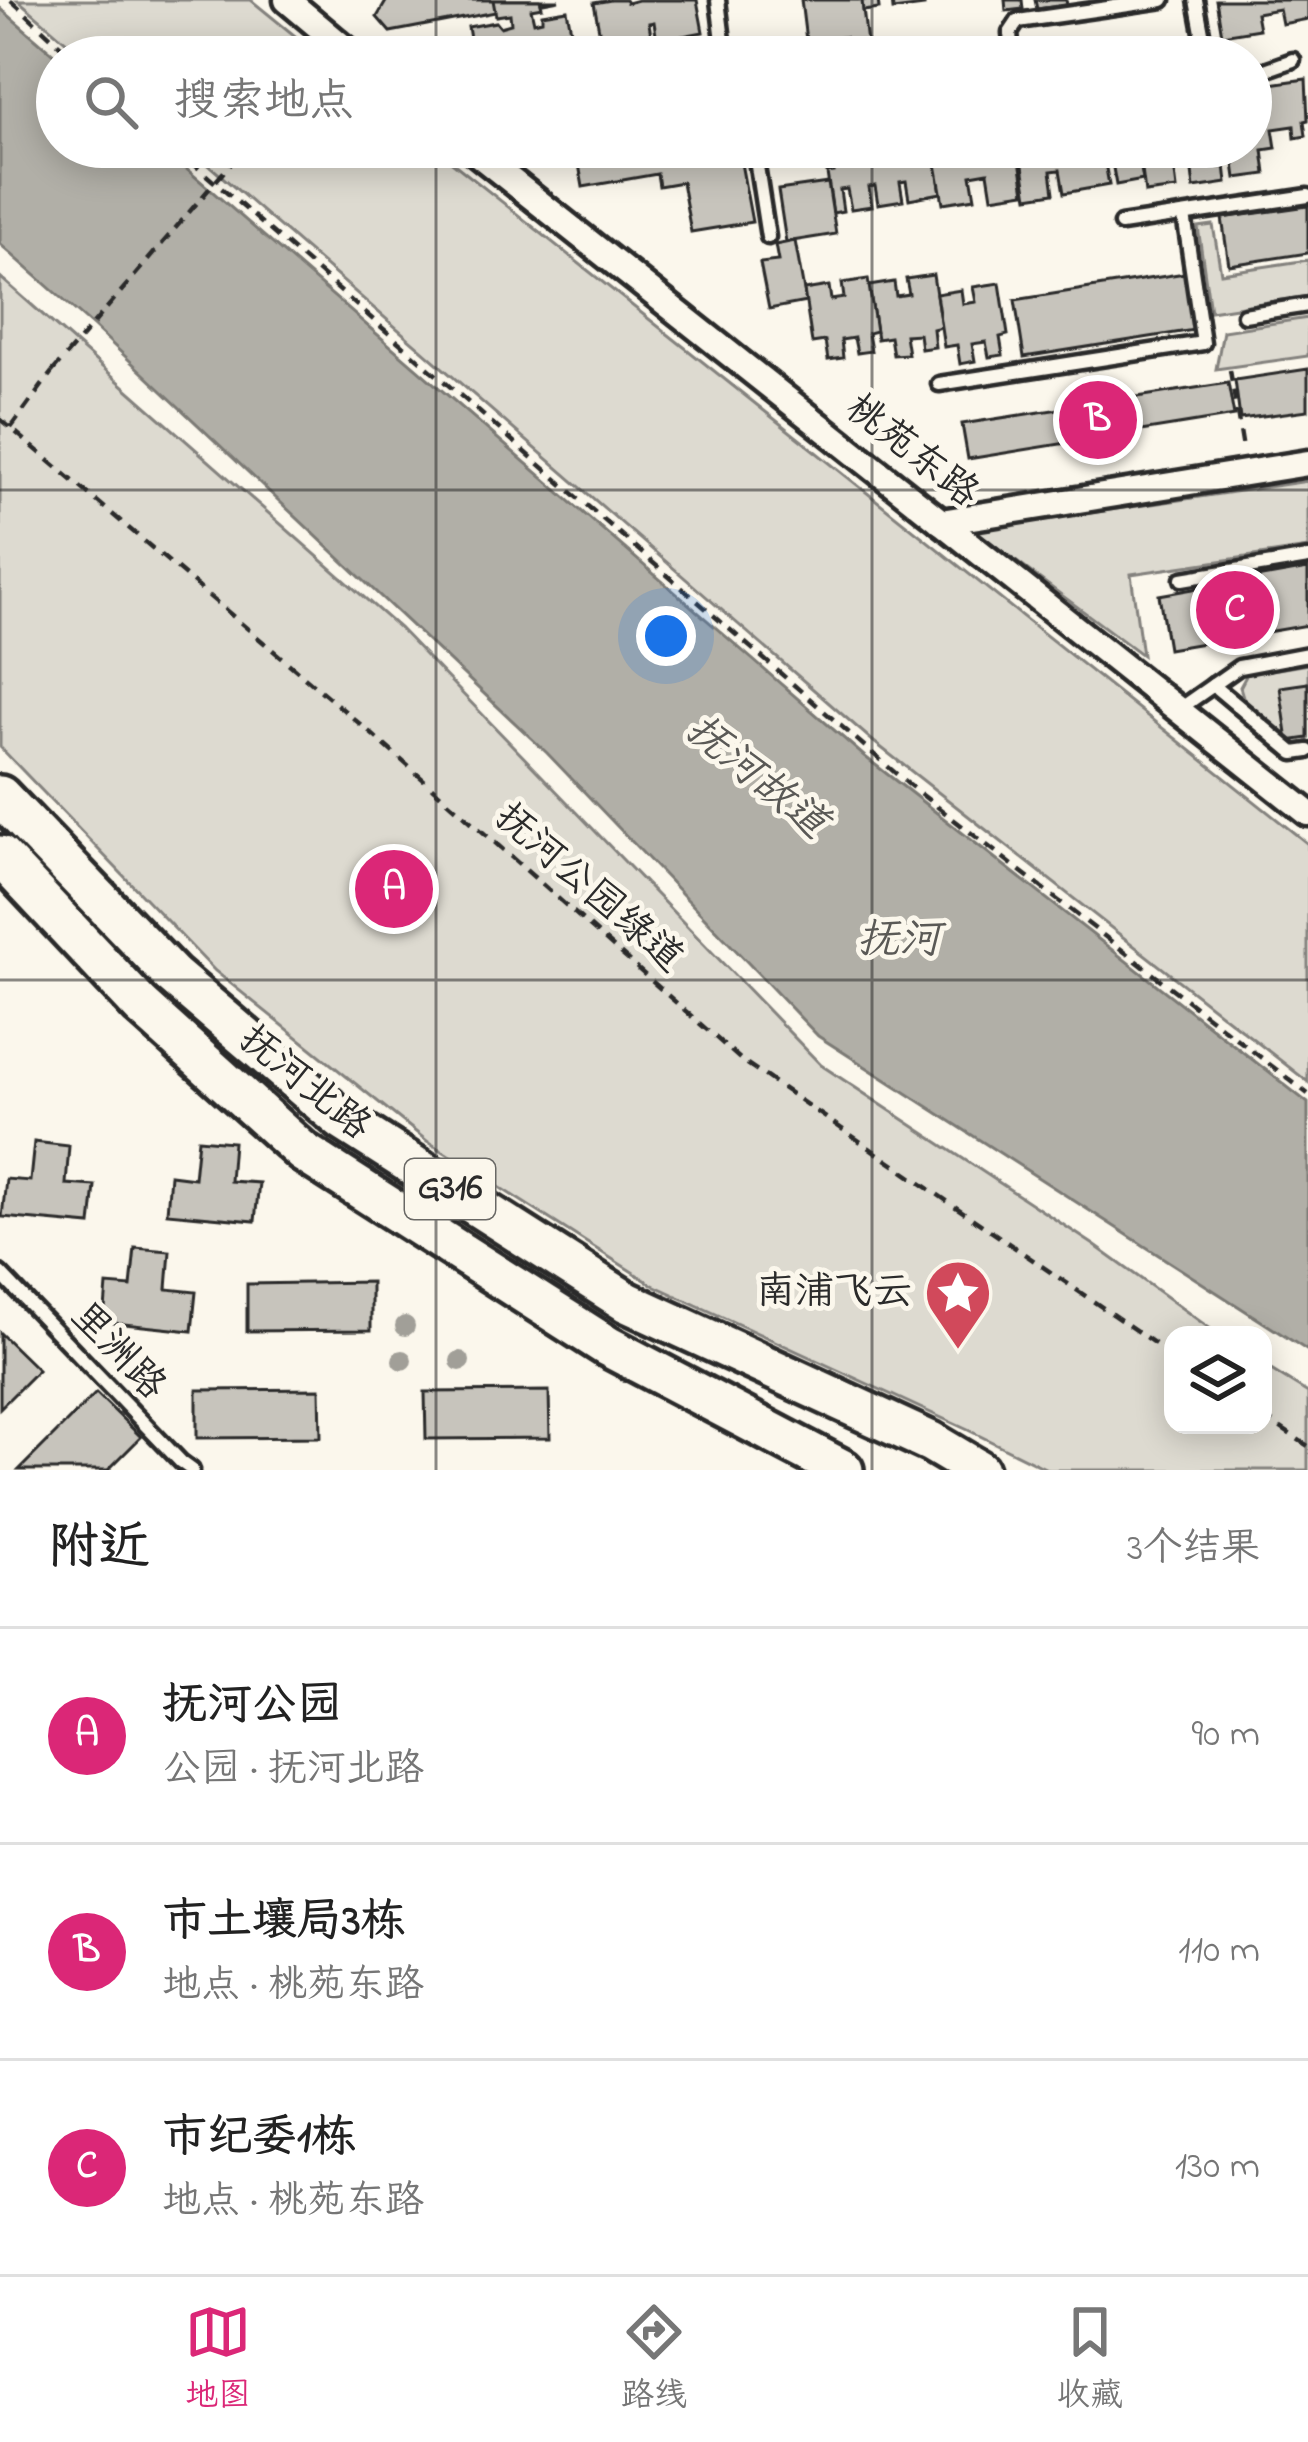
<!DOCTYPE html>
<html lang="zh">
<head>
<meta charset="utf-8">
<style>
	body { margin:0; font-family:"Indie Flower","LXGW WenKai TC",sans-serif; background:#f2f2f2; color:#222 }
	.controls { position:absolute; right:36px; bottom:36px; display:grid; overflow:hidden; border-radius:24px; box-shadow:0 6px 30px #0003 }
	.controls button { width:108px; height:108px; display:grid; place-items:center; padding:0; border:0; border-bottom:3px solid #e0e0e0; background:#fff; color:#222; font:60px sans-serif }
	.you { position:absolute; left:666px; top:636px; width:42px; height:42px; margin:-30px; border:9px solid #fff; border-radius:50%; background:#1a73e8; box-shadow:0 0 0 18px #1a73e833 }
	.badge { display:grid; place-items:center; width:78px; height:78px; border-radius:50%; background:#db2777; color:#fff; font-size:39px; font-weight:700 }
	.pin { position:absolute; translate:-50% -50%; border:6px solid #fff; box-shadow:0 3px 12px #0006 }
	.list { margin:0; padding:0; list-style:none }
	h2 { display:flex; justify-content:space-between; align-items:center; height:156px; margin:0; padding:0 48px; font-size:51px }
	h2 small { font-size:39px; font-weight:400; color:#767676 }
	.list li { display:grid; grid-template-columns:78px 1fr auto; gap:36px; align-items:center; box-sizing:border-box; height:216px; padding:0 48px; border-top:3px solid #e0e0e0 }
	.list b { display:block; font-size:45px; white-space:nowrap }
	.list p { margin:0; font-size:39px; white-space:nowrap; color:#767676 }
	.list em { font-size:39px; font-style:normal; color:#767676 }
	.icon { flex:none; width:66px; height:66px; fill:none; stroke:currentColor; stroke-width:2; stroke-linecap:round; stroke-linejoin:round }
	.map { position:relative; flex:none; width:1308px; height:1470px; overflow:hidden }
	.search { position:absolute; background:#fff; box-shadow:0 6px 30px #0003; left:36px; right:36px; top:36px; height:132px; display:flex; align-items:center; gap:30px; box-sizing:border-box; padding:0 42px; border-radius:66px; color:#767676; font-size:45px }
	.sheet { height:804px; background:#fff }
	nav { display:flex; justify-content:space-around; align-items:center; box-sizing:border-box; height:168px; border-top:3px solid #e0e0e0; background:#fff; font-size:33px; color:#767676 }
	nav a { display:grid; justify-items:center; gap:6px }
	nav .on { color:#db2777 }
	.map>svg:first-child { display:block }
	.green { fill:#dddad0; stroke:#84827e; stroke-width:3 }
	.water { fill:#b1afa7; stroke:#7b7a75; stroke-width:3 }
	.building { fill:#c7c4bc; stroke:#2b2b2b; stroke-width:3 }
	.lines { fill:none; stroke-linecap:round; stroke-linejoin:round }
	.lane-casing { stroke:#2b2b2b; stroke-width:21 }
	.street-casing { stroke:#2b2b2b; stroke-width:33 }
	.primary-casing { stroke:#2b2b2b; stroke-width:48 }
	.path { stroke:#2b2b2b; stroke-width:4.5; stroke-dasharray:12 9; stroke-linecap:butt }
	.lane { stroke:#fbf7ec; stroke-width:12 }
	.street { stroke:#fbf7ec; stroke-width:24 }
	.primary { stroke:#fbf7ec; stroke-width:39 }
	.path-bridge { stroke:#2b2b2b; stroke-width:4.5; stroke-dasharray:12 9; stroke-linecap:butt }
	.tree { fill:#a19f98 }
	.grid { fill:none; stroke:#2b2b2b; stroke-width:3; stroke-opacity:0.55 }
	.labels { text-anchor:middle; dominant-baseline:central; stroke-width:10; stroke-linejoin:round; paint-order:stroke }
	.shield { fill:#fbf7ec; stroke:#696865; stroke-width:3 }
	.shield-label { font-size:36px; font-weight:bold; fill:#2b2b2b }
	.street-label { font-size:39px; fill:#2b2b2b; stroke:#fbf7ec }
	.poi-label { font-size:39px; fill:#2b2b2b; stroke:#fbf7ec; text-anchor:end }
	.water-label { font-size:42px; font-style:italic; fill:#5a5956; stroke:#fbf7ec }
</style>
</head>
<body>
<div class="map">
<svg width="1308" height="1470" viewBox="0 0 1308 1470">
	<rect width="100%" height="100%" fill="#fbf7ec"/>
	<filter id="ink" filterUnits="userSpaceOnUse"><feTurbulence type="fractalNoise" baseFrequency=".00833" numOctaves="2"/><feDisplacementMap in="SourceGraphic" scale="24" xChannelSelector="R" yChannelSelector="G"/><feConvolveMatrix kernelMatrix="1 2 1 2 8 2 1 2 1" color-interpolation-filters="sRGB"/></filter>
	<g filter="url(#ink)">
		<!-- green -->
		<g class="green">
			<polygon points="18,0 251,0 321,57 84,57"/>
			<polygon points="188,147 433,147 1308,844 1308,1082 874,742"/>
			<polygon points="1213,225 1221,273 1308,260 1308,296 1210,311 1198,227"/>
			<polygon points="0,277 399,628 821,1065 1094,1245 1219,1335 1173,1335 1173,1425 1263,1425 1263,1365 1308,1393 1308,1470 1049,1470 968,1430 653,1285 427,1141 215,971 0,747"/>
			<polygon points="1308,318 1308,356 1216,369 1223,331"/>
			<polygon points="1308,481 1308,548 1131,574 1142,655 974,530"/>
			<polygon points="1308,664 1308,745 1295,747 1244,700 1240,687 1247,674"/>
		</g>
		<!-- water -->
		<polygon class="water" points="0,8 57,57 57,147 161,147 864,756 1308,1103 1308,1351 818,1036 547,753 94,327 0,244"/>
		<!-- building -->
		<g class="building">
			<polygon points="387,0 559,0 390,32 377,17"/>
			<polygon points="493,0 540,0 542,7 531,9 534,22 542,20 542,14 567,10 576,56 530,57 528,45 522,46 524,57 473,57 468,27 496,22 500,27 511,24 510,14 496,16"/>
			<polygon points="611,0 625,0 627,3 638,0 697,0 703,32 657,41 654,22 649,23 652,42 603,52 594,3"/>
			<polygon points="801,0 862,0 868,52 847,55 845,37 830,38 833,57 808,57"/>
			<polygon points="862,0 878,0 879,9 863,11"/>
			<polygon points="892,0 923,0 924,6 893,10"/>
			<polygon points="1005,0 1022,0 1023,9 1006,11"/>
			<polygon points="1035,0 1066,0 1067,5 1037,9"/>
			<polygon points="1216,0 1308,0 1308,19 1282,24 1279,9 1256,13 1259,29 1222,35"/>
			<polygon points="1306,79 1308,120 1304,121 1306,136 1295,138 1294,126 1273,129 1276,148 1263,150 1266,174 1236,178 1233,156 1225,157 1224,147 1251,147 1251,114 1267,112 1263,85"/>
			<polygon points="576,147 738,147 752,222 691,232 682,182 659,186 657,174 583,187"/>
			<polygon points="866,147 875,147 878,165 887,164 884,147 915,147 917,160 935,157 941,193 909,199 906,181 900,182 903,200 878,204 875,186 869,187 872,206 851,209 847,189 840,190 843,211 833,213 827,173 834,172 831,153"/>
			<polygon points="933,147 1018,147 1025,192 992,197 988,172 971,175 975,198 943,203"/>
			<polygon points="1020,147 1137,147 1143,180 1116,185 1112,162 1105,163 1109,185 1064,193 1060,170 1051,171 1054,193 1028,197"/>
			<polygon points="1139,147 1223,147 1227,183 1194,188 1191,163 1174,165 1177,189 1145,193"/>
			<polygon points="828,183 836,234 786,242 778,190"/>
			<polygon points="1308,206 1308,253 1229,265 1222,218"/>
			<polygon points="795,241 806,302 769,309 760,263 778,261 775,245"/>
			<polygon points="1185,273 1194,330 1024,357 1015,300"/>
			<polygon points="933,275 941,327 933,329 935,347 921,349 919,334 905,335 908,354 893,355 890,337 877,339 869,286 894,282 896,296 909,294 906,279"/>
			<polygon points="868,279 876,331 868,333 871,351 857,353 854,338 841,340 843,358 828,360 825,341 812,343 804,290 829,286 831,300 844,298 842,283"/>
			<polygon points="1000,283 1008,335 1000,337 1003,355 989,357 986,342 972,344 975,361 960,364 957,345 944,347 936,294 961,290 963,304 976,302 973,287"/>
			<polygon points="1308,369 1308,410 1240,419 1235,380"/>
			<polygon points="1228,383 1234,416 968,459 962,424"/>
			<polygon points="1308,569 1308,625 1168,649 1159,595"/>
			<polygon points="1308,683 1308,738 1288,741 1280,687"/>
			<polygon points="198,1139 233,1142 230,1181 259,1183 255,1221 167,1213 170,1175 194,1178"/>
			<polygon points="34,1142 69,1146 66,1184 95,1186 91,1225 2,1217 6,1179 30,1181"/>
			<polygon points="135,1248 170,1251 167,1289 196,1292 192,1331 104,1322 107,1285 131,1287"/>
			<polygon points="371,1282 371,1330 247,1331 247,1284"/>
			<polygon points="0,1333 38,1370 0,1408"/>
			<polygon points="320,1389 321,1437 197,1438 197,1390"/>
			<polygon points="549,1391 550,1438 426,1439 425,1392"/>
			<polygon points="96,1393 141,1437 108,1470 19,1470"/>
		</g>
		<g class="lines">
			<!-- lane casing -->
			<g class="lane-casing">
				<g id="lane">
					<polyline points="718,0 725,57"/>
					<polyline points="1196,0 1204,43 1199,57"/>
					<polyline points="1012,57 1010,33 1018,21 1163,0"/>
					<polyline points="1251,75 1293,60"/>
					<polyline points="754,147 768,237"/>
					<polyline points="1121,224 1308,196"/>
					<polyline points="1244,315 1308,305"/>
					<polyline points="939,384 1203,343 1184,215"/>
					<polyline points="1182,579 1308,558"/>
					<polyline points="1213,685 1294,753 1308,751"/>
					<polyline points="1179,709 1239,667 1308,654"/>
					<polyline points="0,1273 181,1462 192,1470"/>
				</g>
			</g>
			<!-- street casing -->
			<g class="street-casing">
				<g id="street">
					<polyline points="287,0 355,57"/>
					<polyline points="469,147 1308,813"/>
					<polyline points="941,522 1308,463"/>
				</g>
			</g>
			<!-- primary casing -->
			<g class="primary-casing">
				<g id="primary">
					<polyline points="0,796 172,975 342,1120 627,1302 931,1442 978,1470"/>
					<polyline points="0,856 141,1006 303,1152 607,1346 843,1470"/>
				</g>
			</g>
			<!-- path -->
			<g class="path">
				<polyline points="11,0 73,57"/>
				<polyline points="174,147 908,784 1308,1094"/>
				<polyline points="1230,370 1243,449"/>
				<polyline points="0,419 373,735 740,1059 1173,1356"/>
				<polyline points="11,428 52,372"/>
				<polyline points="1263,1416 1308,1446"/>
			</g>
			<!-- lane -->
			<use href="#lane" class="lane"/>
			<!-- street -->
			<use href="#street" class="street"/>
			<!-- primary -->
			<use href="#primary" class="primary"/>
			<!-- path-bridge -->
			<polyline class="path-bridge" points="52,372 245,147"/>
		</g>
		<!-- trees -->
		<g class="tree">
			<circle cx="405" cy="1326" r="10"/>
			<circle cx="402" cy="1360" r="10"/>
			<circle cx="460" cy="1361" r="10"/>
		</g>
	</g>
	<!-- grid -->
	<path class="grid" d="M436 0V57M872 0V57M436 147V1470M872 147V1470M0 490H1308M0 980H1308"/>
	<!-- icons -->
	<defs>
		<g id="sight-pin" transform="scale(3.45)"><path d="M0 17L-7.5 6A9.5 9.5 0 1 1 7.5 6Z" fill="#d1495b" stroke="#fbf7ec"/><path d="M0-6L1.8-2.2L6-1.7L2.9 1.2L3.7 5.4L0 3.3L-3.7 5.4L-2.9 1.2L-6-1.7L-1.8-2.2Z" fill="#fff"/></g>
	</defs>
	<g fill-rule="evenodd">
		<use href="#sight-pin" x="958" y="1293"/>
	</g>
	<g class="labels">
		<!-- shield labels -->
		<rect class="shield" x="405" y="1159" width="90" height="60" rx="9"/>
		<g class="shield-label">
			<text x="450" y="1189">G316</text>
		</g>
		<!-- street labels -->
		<g class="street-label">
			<text transform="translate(911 452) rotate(38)">桃苑东路</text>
			<text transform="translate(588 889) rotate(41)">抚河公园绿道</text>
			<text transform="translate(304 1084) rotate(39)">抚河北路</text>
			<text transform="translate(117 1352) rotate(46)">里洲路</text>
		</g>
		<!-- poi labels -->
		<g class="poi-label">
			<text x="912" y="1293">南浦飞云</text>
		</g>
		<!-- water labels -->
		<g class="water-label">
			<text transform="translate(756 778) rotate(39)">抚河故道</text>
			<text x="899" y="941">抚河</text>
		</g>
	</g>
</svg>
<div class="controls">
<button><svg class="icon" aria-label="layers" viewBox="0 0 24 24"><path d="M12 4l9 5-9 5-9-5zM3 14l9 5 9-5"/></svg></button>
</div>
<div class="you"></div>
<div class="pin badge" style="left:394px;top:889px">A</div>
<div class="pin badge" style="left:1098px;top:420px">B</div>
<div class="pin badge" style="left:1235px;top:610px">C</div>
<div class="search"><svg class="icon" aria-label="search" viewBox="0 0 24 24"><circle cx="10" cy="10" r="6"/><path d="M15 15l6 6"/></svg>搜索地点</div>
</div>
<section class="sheet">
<h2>附近<small>3个结果</small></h2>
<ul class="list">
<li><span class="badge">A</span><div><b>抚河公园</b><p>公园 · 抚河北路</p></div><em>90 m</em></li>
<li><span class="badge">B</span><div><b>市土壤局3栋</b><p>地点 · 桃苑东路</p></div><em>110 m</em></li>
<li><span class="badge">C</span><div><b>市纪委1栋</b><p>地点 · 桃苑东路</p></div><em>130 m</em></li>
</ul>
</section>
<nav>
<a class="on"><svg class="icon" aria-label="map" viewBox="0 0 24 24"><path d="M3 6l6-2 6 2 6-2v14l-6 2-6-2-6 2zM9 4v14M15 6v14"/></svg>地图</a>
<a><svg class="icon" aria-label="directions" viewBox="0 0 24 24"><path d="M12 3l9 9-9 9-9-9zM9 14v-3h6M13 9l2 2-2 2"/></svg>路线</a>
<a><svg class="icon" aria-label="saved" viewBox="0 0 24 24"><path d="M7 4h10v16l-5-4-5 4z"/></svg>收藏</a>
</nav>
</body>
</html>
